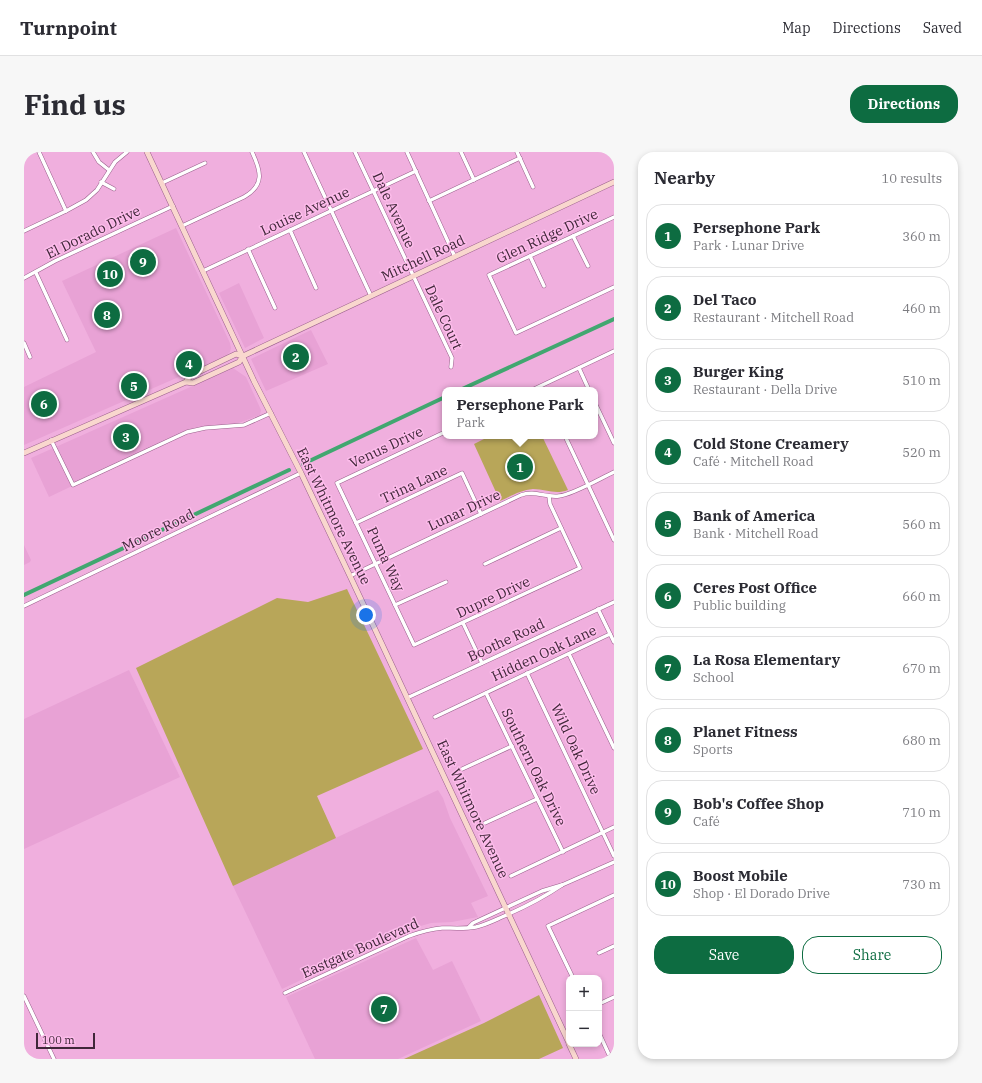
<!DOCTYPE html>
<html lang="en">
<head>
<meta charset="utf-8">
<style>
	body { margin:0; font-family:"IBM Plex Serif",serif; background:#f7f7f7; color:#2b2b33 }
	.controls { position:absolute; right:12px; bottom:12px; display:grid; overflow:hidden; border-radius:8px; box-shadow:0 2px 6px #0003 }
	.controls button { width:36px; height:36px; display:grid; place-items:center; padding:0; border:0; border-bottom:1px solid #e1e1e2; background:#fff; color:#2b2b33; font:20px sans-serif }
	.scale { position:absolute; left:12px; bottom:10px; width:59px; box-sizing:border-box; padding-left:4px; border:2px solid #402739; border-top:0; font-size:11px; line-height:14px; white-space:nowrap; color:#402739; -webkit-text-stroke:3px #fdbceb; paint-order:stroke }
	.you { position:absolute; left:342px; top:463px; width:14px; height:14px; margin:-10px; border:3px solid #fff; border-radius:50%; background:#1a73e8; box-shadow:0 0 0 6px #1a73e833 }
	.badge { display:grid; place-items:center; width:26px; height:26px; border-radius:50%; background:#0d6c41; color:#fff; font-size:13px; font-weight:700 }
	.pin { position:absolute; translate:-50% -50%; border:2px solid #fff; box-shadow:0 1px 4px #0006 }
	.popup { position:absolute; left:418px; top:235px; width:156px; height:52px; box-sizing:border-box; display:grid; place-content:center; border-radius:8px; background:#fff; filter:drop-shadow(0 1px 3px #0005); font-size:13px; white-space:nowrap; color:#7c7c81 }
	.popup b { font-size:15px; color:#2b2b33 }
	.popup::after { content:''; position:absolute; left:50%; top:100%; margin-left:-8px; border:8px solid transparent; border-top-color:#fff }
	.list { margin:0; padding:0; list-style:none }
	h2 { display:flex; justify-content:space-between; align-items:center; height:52px; margin:0; padding:0 16px; font-size:17px }
	h2 small { font-size:13px; font-weight:400; color:#7c7c81 }
	.list li { display:grid; grid-template-columns:26px 1fr auto; gap:12px; align-items:center; box-sizing:border-box; height:64px; margin:0 8px 8px; padding:0 8px; border:1px solid #e1e1e2; border-radius:16px }
	.list b { display:block; font-size:15px; white-space:nowrap }
	.list p { margin:0; font-size:13px; white-space:nowrap; color:#7c7c81 }
	.list em { font-size:13px; font-style:normal; color:#7c7c81 }
	.actions { display:flex; gap:8px; padding:12px 16px }
	.actions a { flex:1; padding:9px 0; border:1px solid #0d6c41; border-radius:16px; text-align:center; font-size:14px; color:#0d6c41 }
	.actions .main { background:#0d6c41; color:#fff }
	.map { position:relative; flex:none; width:590px; height:907px; overflow:hidden; border-radius:16px }
	header { display:flex; align-items:center; gap:24px; box-sizing:border-box; height:56px; padding:0 20px; background:#fff; border-bottom:1px solid #e1e1e2 }
	header strong { font-size:19px }
	nav { display:flex; gap:22px; margin-inline-start:auto; font-size:14px }
	.intro { display:flex; align-items:center; justify-content:space-between; box-sizing:border-box; height:96px; padding:0 24px }
	h1 { margin:0; font-size:28px }
	.button { padding:10px 18px; border-radius:16px; background:#0d6c41; color:#fff; font-size:14px; font-weight:700 }
	main { display:flex; gap:24px; padding:0 24px }
	aside { flex:1; background:#fff; border-radius:16px; box-shadow:0 2px 6px #0003 }
	.map>svg:first-child { display:block }
	.built { fill:#e8a2d5 }
	.green { fill:#b8a659 }
	.lines { fill:none; stroke-linecap:round; stroke-linejoin:round }
	.canal { stroke:#41a770; stroke-width:4 }
	.street-casing { stroke:#9a608c; stroke-width:4.5 }
	.secondary-casing { stroke:#9a608c; stroke-width:6 }
	.street { stroke:#fff; stroke-width:3.5 }
	.secondary { stroke:#f9d7ce; stroke-width:5 }
	.labels { text-anchor:middle; dominant-baseline:central; stroke-width:3; stroke-linejoin:round; paint-order:stroke }
	.street-label { font-size:14px; fill:#402739; stroke:#fdbceb }
</style>
</head>
<body>
<header>
<strong>Turnpoint</strong>
<nav><a>Map</a><a>Directions</a><a>Saved</a></nav>
</header>
<div class="intro"><h1>Find us</h1><a class="button">Directions</a></div>
<main>
<div class="map">
<svg width="590" height="907" viewBox="0 0 590 907">
	<rect width="100%" height="100%" fill="#f0afde"/>
	<!-- built -->
	<g class="built">
		<polygon points="152,76 206,191 207,196 206,200 202,204 175,216 0,293 0,235 72,200 38,129"/>
		<polygon points="215,131 240,186 221,196 195,141"/>
		<polygon points="287,178 304,212 242,239 227,207"/>
		<polygon points="209,216 222,225 237,258 236,263 212,272 172,275 25,345 7,306"/>
		<polygon points="0,393 7,408 6,410 0,413"/>
		<polygon points="105,518 156,625 0,697 0,567"/>
		<polygon points="414,638 419,646 426,666 464,744 447,751 454,765 428,770 407,771 383,778 258,837 209,734"/>
		<polygon points="392,786 409,818 428,809 457,869 374,907 291,907 262,845"/>
	</g>
	<!-- green -->
	<g class="green">
		<path d="M466 284H518L544 338C531 343 522 337 509 337 497 338 487 344 476 349L450 292Z"/>
		<polygon points="323,437 399,597 293,644 312,686 209,734 112,516 253,446 284,450"/>
		<polygon points="515,843 539,896 515,907 380,907 460,871"/>
	</g>
	<g class="lines">
		<!-- canal -->
		<g class="canal">
			<polyline points="436,238 590,167"/>
			<polyline points="279,312 421,245"/>
			<polyline points="0,443 265,318"/>
		</g>
		<!-- street casing -->
		<g class="street-casing">
			<g id="street">
				<polyline points="15,0 42,59"/>
				<polyline points="69,0 75,10 85,18"/>
				<polyline points="280,0 347,144"/>
				<polyline points="331,0 428,206 427,215"/>
				<polyline points="383,0 431,105"/>
				<polyline points="437,0 450,28"/>
				<polyline points="493,0 509,35"/>
				<polyline points="77,30 90,37"/>
				<polyline points="138,31 181,11"/>
				<polyline points="405,49 496,6"/>
				<polyline points="590,65 465,123 492,181 590,135"/>
				<path d="M158 74 220 45C241 33 237 19 228 0"/>
				<polyline points="266,78 292,136"/>
				<polyline points="0,79 42,59 62,48 73,38 91,10 103,0"/>
				<polyline points="549,84 564,114"/>
				<polyline points="224,97 251,156"/>
				<polyline points="506,104 520,134"/>
				<polyline points="179,119 392,19"/>
				<polyline points="12,121 43,188"/>
				<polyline points="0,126 31,109 149,54"/>
				<polyline points="0,191 6,205"/>
				<polyline points="555,216 565,238"/>
				<polyline points="508,238 590,199"/>
				<polyline points="571,251 590,291"/>
				<polyline points="421,280 313,331 390,493 556,416 526,352 525,344"/>
				<polyline points="541,284 590,388"/>
				<polyline points="27,288 49,333 163,280 181,276 220,273 247,261"/>
				<polyline points="332,371 438,321 457,362"/>
				<polyline points="461,412 537,376"/>
				<path d="M326 424 497 343C511 338 522 346 535 344 548 343 577 326 590 320"/>
				<polyline points="371,453 422,430"/>
				<polyline points="0,454 277,321"/>
				<polyline points="574,457 590,490"/>
				<polyline points="439,471 458,511"/>
				<polyline points="545,502 590,596"/>
				<polyline points="503,521 590,704"/>
				<polyline points="462,541 539,700"/>
				<polyline points="383,546 590,450"/>
				<polyline points="411,565 586,482"/>
				<polyline points="436,618 488,594"/>
				<polyline points="461,671 513,647"/>
				<polyline points="487,724 590,675"/>
				<polyline points="445,775 449,771 518,739 538,733 590,710"/>
				<polyline points="575,801 590,794"/>
				<polyline points="549,826 524,774 590,743"/>
				<path d="M261 841 385 784C396 780 406 777 418 776 429 776 441 777 452 775 461 773 469 769 478 765 499 756 519 746 538 733"/>
				<polyline points="0,844 30,907"/>
				<polyline points="575,852 590,845"/>
				<polyline points="575,881 587,907"/>
			</g>
		</g>
		<!-- secondary casing -->
		<g class="secondary-casing">
			<g id="secondary">
				<polyline points="123,0 230,229 277,321 326,424 545,891"/>
				<polyline points="219,204 590,30"/>
				<polyline points="0,301 162,230 169,231 215,210 219,204 212,202 166,224 162,230"/>
				<polyline points="545,892 552,907"/>
			</g>
		</g>
		<!-- street -->
		<use href="#street" class="street"/>
		<!-- secondary -->
		<use href="#secondary" class="secondary"/>
	</g>
	<g class="labels">
		<!-- street labels -->
		<g class="street-label">
			<text transform="translate(370 58) rotate(65)">Dale Avenue</text>
			<text transform="translate(281 59) rotate(-25)">Louise Avenue</text>
			<text transform="translate(69 80) rotate(-26)">El Dorado Drive</text>
			<text transform="translate(523 84) rotate(-25)">Glen Ridge Drive</text>
			<text transform="translate(399 106) rotate(-25)">Mitchell Road</text>
			<text transform="translate(420 165) rotate(65)">Dale Court</text>
			<text transform="translate(362 295) rotate(-25)">Venus Drive</text>
			<text transform="translate(390 332) rotate(-25)">Trina Lane</text>
			<text transform="translate(440 358) rotate(-25)">Lunar Drive</text>
			<text transform="translate(310 364) rotate(64)">East Whitmore Avenue</text>
			<text transform="translate(134 378) rotate(-26)">Moore Road</text>
			<text transform="translate(362 407) rotate(65)">Puma Way</text>
			<text transform="translate(469 445) rotate(-25)">Dupre Drive</text>
			<text transform="translate(482 488) rotate(-25)">Boothe Road</text>
			<text transform="translate(520 501) rotate(-25)">Hidden Oak Lane</text>
			<text transform="translate(552 597) rotate(65)">Wild Oak Drive</text>
			<text transform="translate(510 615) rotate(64)">Southern Oak Drive</text>
			<text transform="translate(449 657) rotate(65)">East Whitmore Avenue</text>
			<text transform="translate(336 796) rotate(-24)">Eastgate Boulevard</text>
		</g>
	</g>
</svg>
<div class="controls">
<button>+</button>
<button>−</button>
</div>
<div class="scale">100 m</div>
<div class="you"></div>
<div class="pin badge" style="left:496px;top:315px">1</div>
<div class="popup"><b>Persephone Park</b>Park</div>
<div class="pin badge" style="left:272px;top:205px">2</div>
<div class="pin badge" style="left:102px;top:285px">3</div>
<div class="pin badge" style="left:165px;top:212px">4</div>
<div class="pin badge" style="left:110px;top:234px">5</div>
<div class="pin badge" style="left:20px;top:252px">6</div>
<div class="pin badge" style="left:360px;top:857px">7</div>
<div class="pin badge" style="left:83px;top:163px">8</div>
<div class="pin badge" style="left:119px;top:110px">9</div>
<div class="pin badge" style="left:86px;top:122px">10</div>
</div>
<aside>
<h2>Nearby<small>10 results</small></h2>
<ul class="list">
<li><span class="badge">1</span><div><b>Persephone Park</b><p>Park · Lunar Drive</p></div><em>360 m</em></li>
<li><span class="badge">2</span><div><b>Del Taco</b><p>Restaurant · Mitchell Road</p></div><em>460 m</em></li>
<li><span class="badge">3</span><div><b>Burger King</b><p>Restaurant · Della Drive</p></div><em>510 m</em></li>
<li><span class="badge">4</span><div><b>Cold Stone Creamery</b><p>Café · Mitchell Road</p></div><em>520 m</em></li>
<li><span class="badge">5</span><div><b>Bank of America</b><p>Bank · Mitchell Road</p></div><em>560 m</em></li>
<li><span class="badge">6</span><div><b>Ceres Post Office</b><p>Public building</p></div><em>660 m</em></li>
<li><span class="badge">7</span><div><b>La Rosa Elementary</b><p>School</p></div><em>670 m</em></li>
<li><span class="badge">8</span><div><b>Planet Fitness</b><p>Sports</p></div><em>680 m</em></li>
<li><span class="badge">9</span><div><b>Bob's Coffee Shop</b><p>Café</p></div><em>710 m</em></li>
<li><span class="badge">10</span><div><b>Boost Mobile</b><p>Shop · El Dorado Drive</p></div><em>730 m</em></li>
</ul>
<div class="actions"><a class="main">Save</a><a>Share</a></div>
</aside>
</main>
</body>
</html>
